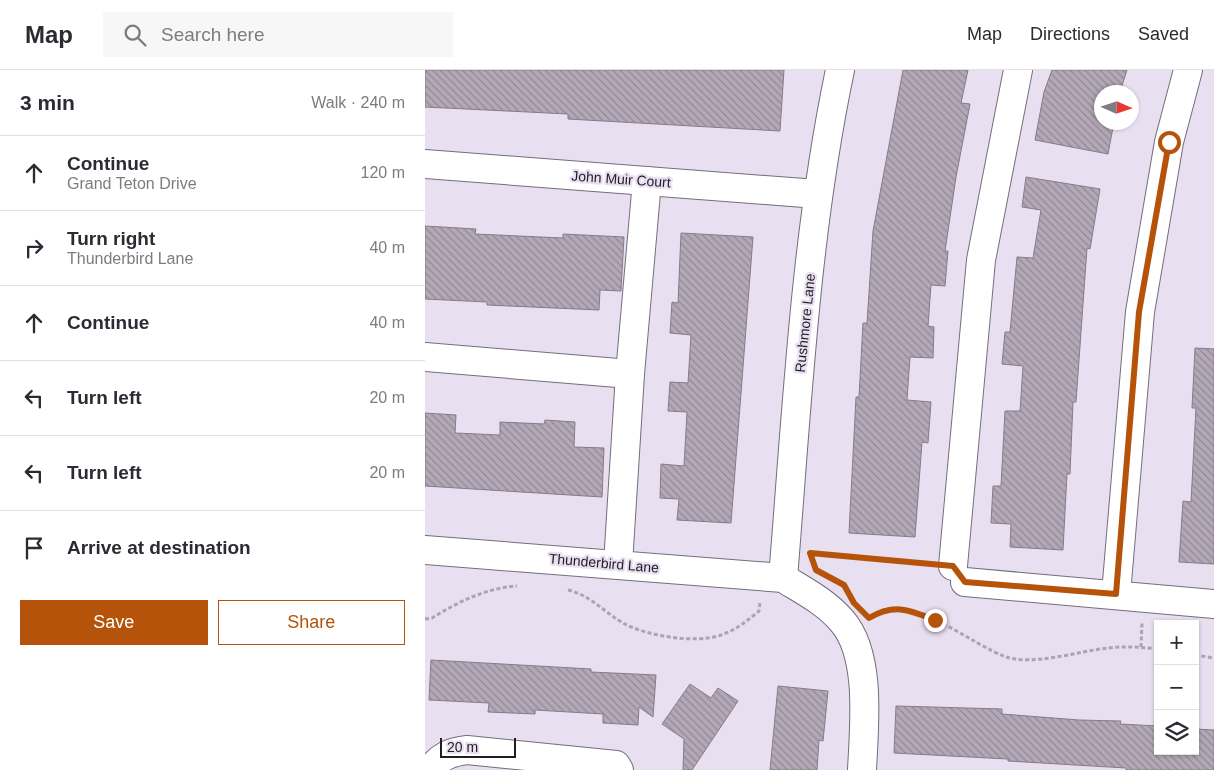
<!DOCTYPE html>
<html lang="en">
<head>
<meta charset="utf-8">
<style>
	body { margin:0; font-family:Arial,sans-serif; background:#f7f7f7; color:#2b2b33 }
	.controls { position:absolute; right:15px; bottom:15px; display:grid; overflow:hidden; border-radius:0px; box-shadow:0 1px 4px #0004 }
	.controls button { width:45px; height:45px; display:grid; place-items:center; padding:0; border:0; border-bottom:1px solid #e1e1e2; background:#fff; color:#2b2b33; font:25px sans-serif }
	.compass { position:absolute; left:669px; top:15px; width:45px; height:45px; border-radius:50%; background:#fff; box-shadow:0 1px 4px #0004; rotate:93deg }
	.scale { position:absolute; left:15px; bottom:12px; width:76px; box-sizing:border-box; padding-left:5px; border:2px solid #201d23; border-top:0; font-size:14px; line-height:18px; white-space:nowrap; color:#201d23; -webkit-text-stroke:4px #e8dff0; paint-order:stroke }
	.stop { position:absolute; width:15px; height:15px; margin:-11px; border:4px solid #b45309; border-radius:50%; background:#fff }
	.stop.end { background:#b45309; border-color:#fff; box-shadow:0 1px 5px #0008 }
	.list { margin:0; padding:0; list-style:none }
	h2 { display:flex; justify-content:space-between; align-items:center; height:65px; margin:0; padding:0 20px; font-size:21px }
	h2 small { font-size:16px; font-weight:400; color:#7c7c81 }
	.list li { display:grid; grid-template-columns:32px 1fr auto; gap:15px; align-items:center; box-sizing:border-box; height:75px; padding:0 20px; border-top:1px solid #e1e1e2 }
	.list b { display:block; font-size:19px; white-space:nowrap }
	.list p { margin:0; font-size:16px; white-space:nowrap; color:#7c7c81 }
	.list em { font-size:16px; font-style:normal; color:#7c7c81 }
	.actions { display:flex; gap:10px; padding:15px 20px }
	.actions a { flex:1; padding:11px 0; border:1px solid #b45309; border-radius:0px; text-align:center; font-size:18px; color:#b45309 }
	.actions .main { background:#b45309; color:#fff }
	.icon { flex:none; width:28px; height:28px; fill:none; stroke:currentColor; stroke-width:2; stroke-linecap:round; stroke-linejoin:round }
	.map { position:relative; flex:none; width:789px; height:700px; overflow:hidden }
	header { display:flex; align-items:center; gap:30px; box-sizing:border-box; height:70px; padding:0 25px; background:#fff; border-bottom:1px solid #e1e1e2 }
	header strong { font-size:24px }
	nav { display:flex; gap:28px; margin-inline-start:auto; font-size:18px }
	.search { width:350px; height:45px; background:#f7f7f7; display:flex; align-items:center; gap:12px; box-sizing:border-box; padding:0 18px; border-radius:0px; color:#7c7c81; font-size:19px }
	main { display:flex }
	aside { flex:1; background:#fff }
	.map>svg:first-child { display:block }
	.building { fill:url(#building-back-hatch); stroke:#867b88 }
	.lines { fill:none; stroke-linecap:round; stroke-linejoin:round }
	.minor-casing { stroke:#746d7b; stroke-width:30 }
	.path { stroke:#aba4b2; stroke-width:3; stroke-dasharray:4 2.5; stroke-linecap:butt }
	.minor { stroke:#fff; stroke-width:28 }
	.route { stroke:#b45309; stroke-width:6 }
	.labels { text-anchor:middle; dominant-baseline:central; stroke-width:4.5; stroke-linejoin:round; paint-order:stroke }
	.street-label { font-size:14px; fill:#201d23; stroke:#e8dff0 }
</style>
</head>
<body>
<header>
<strong>Map</strong>
<div class="search"><svg class="icon" aria-label="search" viewBox="0 0 24 24"><circle cx="10" cy="10" r="6"/><path d="M15 15l6 6"/></svg>Search here</div>
<nav><a>Map</a><a>Directions</a><a>Saved</a></nav>
</header>
<main>
<aside>
<h2>3 min<small>Walk · 240 m</small></h2>
<ul class="list">
<li><svg class="icon" aria-label="ahead" viewBox="0 0 24 24"><path d="M12 20V5M6 11l6-6 6 6"/></svg><div><b>Continue</b><p>Grand Teton Drive</p></div><em>120 m</em></li>
<li><svg class="icon" aria-label="right" viewBox="0 0 24 24"><path d="M7 20v-9h11M14 6l5 5-5 5"/></svg><div><b>Turn right</b><p>Thunderbird Lane</p></div><em>40 m</em></li>
<li><svg class="icon" aria-label="ahead" viewBox="0 0 24 24"><path d="M12 20V5M6 11l6-6 6 6"/></svg><div><b>Continue</b></div><em>40 m</em></li>
<li><svg class="icon" aria-label="left" viewBox="0 0 24 24"><path d="M17 20v-9H6M10 6l-5 5 5 5"/></svg><div><b>Turn left</b></div><em>20 m</em></li>
<li><svg class="icon" aria-label="left" viewBox="0 0 24 24"><path d="M17 20v-9H6M10 6l-5 5 5 5"/></svg><div><b>Turn left</b></div><em>20 m</em></li>
<li><svg class="icon" aria-label="arrive" viewBox="0 0 24 24"><path d="M6 21V4h12l-3 4 3 4H6"/></svg><div><b>Arrive at destination</b></div></li>
</ul>
<div class="actions"><a class="main">Save</a><a>Share</a></div>
</aside>
<div class="map">
<svg width="789" height="700" viewBox="0 0 789 700">
	<defs>
		<pattern id="building-back-hatch" width="6" height="6" patternUnits="userSpaceOnUse" patternTransform="scale(1.25)"><rect width="6" height="6" fill="#b4a8b6"/><path d="M-1 5l2 2M0 0l6 6M5-1l2 2" fill="none" stroke="#928894"/></pattern>
	</defs>
	<rect width="100%" height="100%" fill="#e8dff0"/>
	<!-- building -->
	<g class="building">
		<polygon points="0,0 359,0 355,61 143,49 143,44 0,37"/>
		<polygon points="478,0 543,0 536,33 545,34 531,107 520,181 523,181 520,216 506,215 503,256 509,257 508,288 485,287 482,330 506,332 503,373 497,372 490,467 424,463 431,327 434,327 438,253 442,253 448,161"/>
		<polygon points="627,0 702,0 695,22 676,22 676,52 689,52 683,84 610,70 619,22"/>
		<polygon points="601,107 675,119 665,179 662,178 651,332 648,332 645,404 642,404 638,480 585,477 586,454 566,453 568,416 576,416 580,341 595,341 598,296 577,294 580,262 585,262 592,187 608,188 616,140 597,137"/>
		<polygon points="0,156 51,159 50,164 138,168 138,164 199,167 196,221 175,220 174,240 62,235 62,232 0,229"/>
		<polygon points="256,163 328,167 306,453 252,450 254,429 235,428 236,394 259,396 262,342 243,341 245,312 263,313 266,265 245,263 247,232 253,233"/>
		<polygon points="770,278 789,279 789,494 754,492 758,431 766,432 771,338 767,338"/>
		<polygon points="0,343 31,345 30,363 75,365 75,352 119,354 120,350 150,352 149,377 179,378 177,427 0,416"/>
		<polygon points="6,590 166,599 166,602 231,605 228,647 214,637 213,655 178,653 178,644 110,640 110,644 63,642 64,633 4,630"/>
		<polygon points="265,614 286,628 293,618 313,631 267,700 258,700 259,669 237,654"/>
		<polygon points="353,616 403,621 398,671 394,670 392,700 345,700"/>
		<polygon points="471,636 577,639 577,644 654,650 696,651 695,654 733,656 733,681 770,681 770,659 789,660 789,700 701,700 701,698 583,691 583,689 469,683"/>
	</g>
	<g class="lines">
		<!-- minor casing -->
		<g class="minor-casing">
			<g id="minor">
				<polyline points="0,94 392,124"/>
				<polyline points="0,287 205,304"/>
				<path d="M0 480 358 508C379 521 401 532 417 551 447 585 439 657 437 700"/>
				<polyline points="193,494 205,304 222,111"/>
				<polyline points="528,496 556,190 593,0"/>
				<path d="M358 508C372 338 380 167 415 0"/>
				<polyline points="540,512 789,534"/>
				<polyline points="691,524 715,242 744,72 763,0"/>
				<path d="M5 700C16 686 25 682 42 680L191 695 194 700"/>
			</g>
		</g>
		<!-- path -->
		<g class="path">
			<polyline points="386,483 502,494"/>
			<path d="M143 520C165 525 179 542 198 553 221 566 271 574 296 565 311 560 322 551 334 541L335 532"/>
			<path d="M445 548C449 546 454 542 458 540 493 529 548 575 581 587 608 596 654 581 683 578 700 576 716 577 733 579"/>
			<path d="M0 549 7 548C33 532 61 518 92 516"/>
			<polyline points="716,577 717,553"/>
			<polyline points="770,585 789,588"/>
		</g>
		<!-- minor -->
		<use href="#minor" class="minor"/>
	</g>
	<g class="lines">
		<!-- route -->
		<path class="route" d="M510 550C484 540 470 533 444 548L429 533 419 515 391 500 385 483 528 496 540 512 691 524 714 242 744 72"/>
	</g>
	<g class="labels">
		<!-- street labels -->
		<g class="street-label">
			<text transform="translate(196 109) rotate(4)">John Muir Court</text>
			<text transform="translate(380 253) rotate(-84)">Rushmore Lane</text>
			<text transform="translate(179 493) rotate(5)">Thunderbird Lane</text>
		</g>
	</g>
</svg>
<div class="controls">
<button>+</button>
<button>−</button>
<button><svg class="icon" aria-label="layers" viewBox="0 0 24 24"><path d="M12 4l9 5-9 5-9-5zM3 14l9 5 9-5"/></svg></button>
</div>
<svg class="compass" viewBox="-18 -18 36 36"><path d="M0-13l5 13h-10z" fill="#e53935"/><path d="M0 13l5-13h-10z" fill="#7c7c81"/></svg>
<div class="scale">20 m</div>
<div class="stop" style="left:744px;top:72px"></div>
<div class="stop end" style="left:510px;top:550px"></div>
</div>
</main>
</body>
</html>
